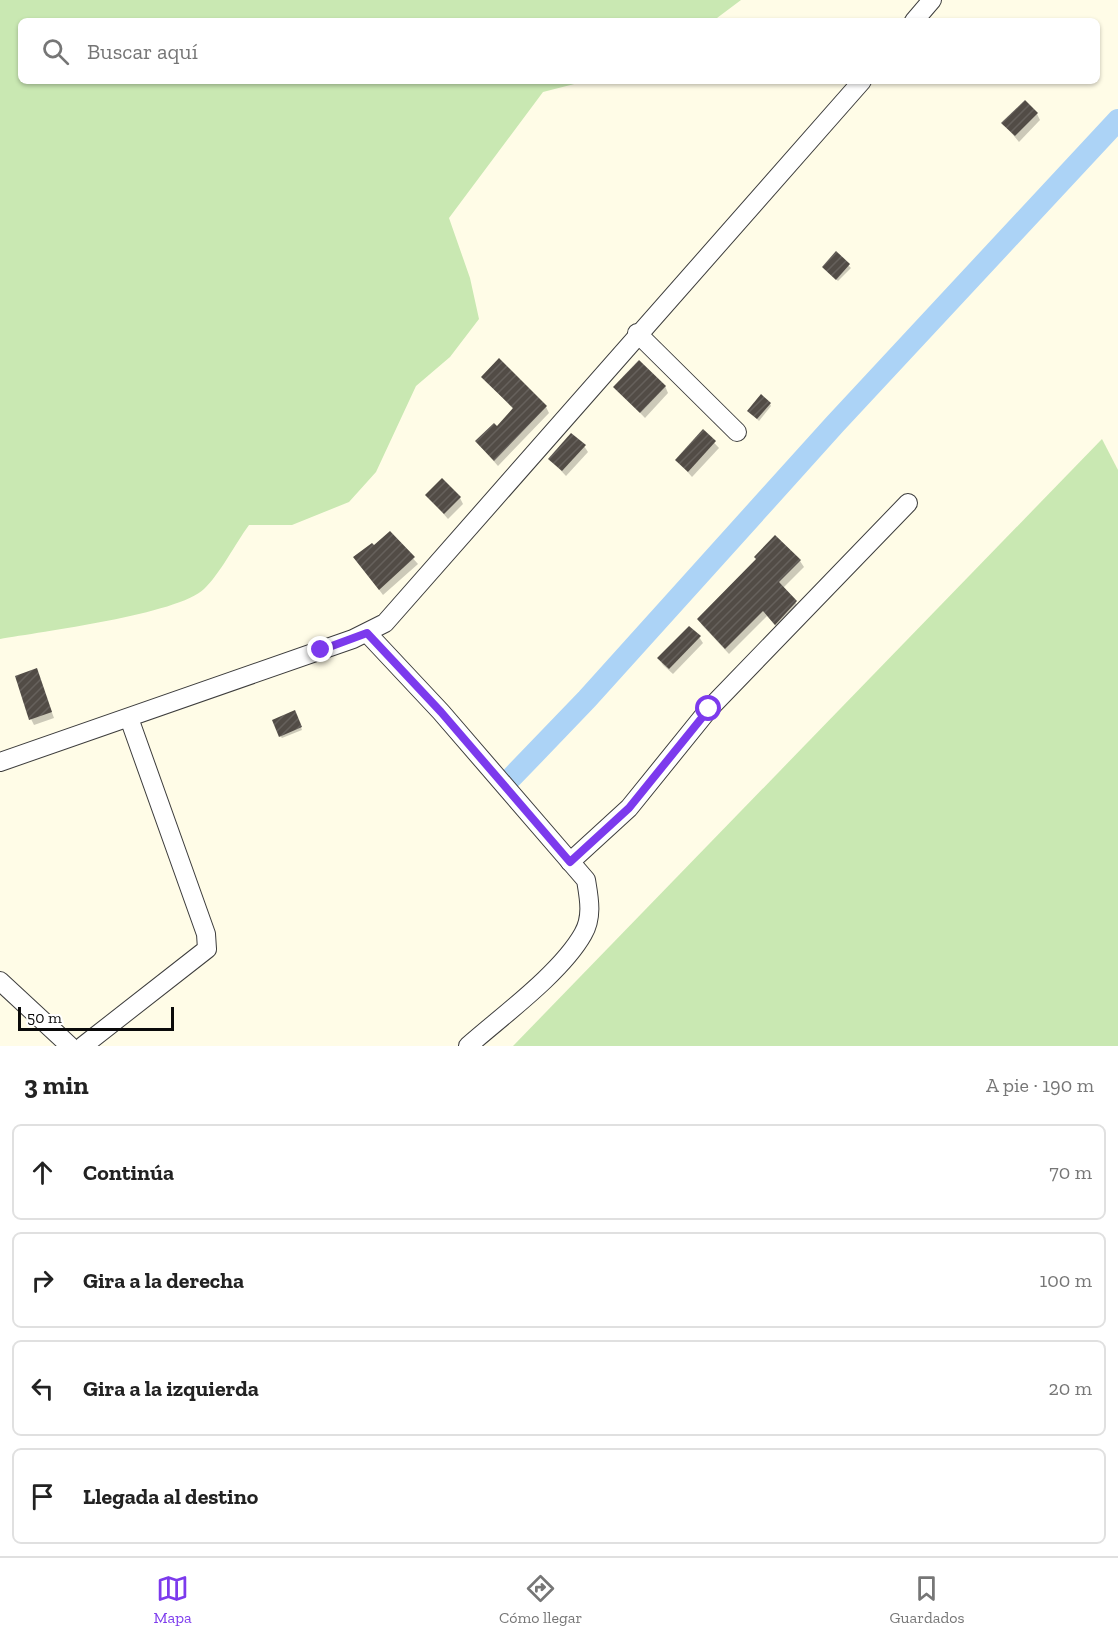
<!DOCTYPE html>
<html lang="es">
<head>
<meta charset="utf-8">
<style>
	body { margin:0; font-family:"Zilla Slab",serif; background:#f2f2f2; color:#222 }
	.scale { position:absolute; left:18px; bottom:15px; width:156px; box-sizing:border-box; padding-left:6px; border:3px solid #0a0a0a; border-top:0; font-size:16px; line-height:21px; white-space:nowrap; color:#0a0a0a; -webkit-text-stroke:4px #fff; paint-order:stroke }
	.stop { position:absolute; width:18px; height:18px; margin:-14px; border:4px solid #7c3aed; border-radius:50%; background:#fff }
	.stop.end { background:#7c3aed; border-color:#fff; box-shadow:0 2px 6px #0008 }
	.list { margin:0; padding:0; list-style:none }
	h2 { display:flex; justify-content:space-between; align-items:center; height:78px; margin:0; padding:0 24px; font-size:26px }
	h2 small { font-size:20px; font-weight:400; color:#767676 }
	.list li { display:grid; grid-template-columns:39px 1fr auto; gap:18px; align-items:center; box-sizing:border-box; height:96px; margin:0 12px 12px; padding:0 12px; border:2px solid #e0e0e0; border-radius:9px }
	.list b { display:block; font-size:22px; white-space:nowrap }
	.list em { font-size:20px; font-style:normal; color:#767676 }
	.icon { flex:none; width:33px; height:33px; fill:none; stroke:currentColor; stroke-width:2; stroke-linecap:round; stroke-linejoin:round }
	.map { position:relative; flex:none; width:1118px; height:1046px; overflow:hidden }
	.search { position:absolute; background:#fff; box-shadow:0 2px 4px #0004; left:18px; right:18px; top:18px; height:66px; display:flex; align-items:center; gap:15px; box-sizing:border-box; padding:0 21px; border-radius:9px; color:#767676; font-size:22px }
	.sheet { height:510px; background:#fff }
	nav { display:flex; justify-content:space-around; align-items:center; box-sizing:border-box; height:84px; border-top:2px solid #e0e0e0; background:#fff; font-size:16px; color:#767676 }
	nav a { display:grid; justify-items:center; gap:3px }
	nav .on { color:#7c3aed }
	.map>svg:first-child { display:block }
	.grass { fill:#c9e8b2 }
	.shadow { fill:#0003 }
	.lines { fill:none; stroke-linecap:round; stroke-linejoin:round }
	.canal { stroke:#acd3f6; stroke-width:22 }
	.building { fill:url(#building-hatch) }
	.street-casing { stroke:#3d3d3d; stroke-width:20 }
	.street { stroke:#fff; stroke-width:18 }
	.route { stroke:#7c3aed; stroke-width:8 }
</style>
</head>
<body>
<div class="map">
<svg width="1118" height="1046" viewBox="0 0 1118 1046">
	<defs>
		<pattern id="building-hatch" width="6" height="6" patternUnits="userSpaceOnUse" patternTransform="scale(1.5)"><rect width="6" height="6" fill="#524c46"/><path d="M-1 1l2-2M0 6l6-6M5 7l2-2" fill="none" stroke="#66615c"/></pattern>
	</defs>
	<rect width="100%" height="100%" fill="#fffce7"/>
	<!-- grass -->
	<g class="grass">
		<path d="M0 0H741L713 21H21V81H586L543 92 449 218 470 278 479 319 450 357 416 386 376 472 349 502 292 525H249C235 544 220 574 204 589 179 614 40 632 0 639Z"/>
		<polygon points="1102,439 1118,470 1118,1046 513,1046"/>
	</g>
	<!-- shadow -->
	<g class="shadow">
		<polygon points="1037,114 1040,120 1019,142 1003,123"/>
		<polygon points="836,253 851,268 838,281 825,269"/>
		<polygon points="483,377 546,407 549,413 498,466 477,442 497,428 514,410"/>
		<polygon points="665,386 668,393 645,418 615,387"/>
		<polygon points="770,404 771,406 759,421 751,413"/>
		<polygon points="703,431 719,448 692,477 677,460"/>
		<polygon points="584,446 588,452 566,476 550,459"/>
		<polygon points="427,495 460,498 463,504 448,519"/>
		<polygon points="390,533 418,564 383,595 359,563"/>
		<polygon points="800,561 804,567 783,588 800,608 779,630 767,616 729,654 702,625 698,619"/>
		<polygon points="699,637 703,643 673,674 663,665 659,659"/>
		<polygon points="36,670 54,718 34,725 31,719"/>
		<polygon points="296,714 302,730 282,738 280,736"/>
	</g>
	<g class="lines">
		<!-- canal -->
		<polyline class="canal" points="512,777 587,699 835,424 1118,120"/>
	</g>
	<!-- building -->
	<g class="building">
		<polygon points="1025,100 1038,113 1015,136 1001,123"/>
		<polygon points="836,251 850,264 836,280 822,267"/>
		<polygon points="499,358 547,406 494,461 475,441 494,423 497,426 513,408 481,377"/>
		<polygon points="639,360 666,386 640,413 613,387"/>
		<polygon points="761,394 771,403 757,419 747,411"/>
		<polygon points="703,429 716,441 688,472 675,460"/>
		<polygon points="571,433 586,445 562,471 548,459"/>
		<polygon points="442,478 461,497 444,514 425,495"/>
		<polygon points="390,531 415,557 379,590 353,557 372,543 374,545"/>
		<polygon points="775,535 801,560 779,582 797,601 775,625 763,611 725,649 697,619 756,559 754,557"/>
		<polygon points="689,626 701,636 669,669 657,658"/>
		<polygon points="37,668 52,712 29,720 15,676"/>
		<polygon points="295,710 302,727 279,737 272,720"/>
	</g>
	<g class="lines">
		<!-- street casing -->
		<g class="street-casing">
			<g id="street">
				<polyline points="914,21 932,0"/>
				<polyline points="637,333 737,432"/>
				<path d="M367 633 441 712 586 880C589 898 593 917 583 934 561 973 502 1016 468 1046"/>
				<polyline points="0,762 353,639 385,623 862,81"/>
				<polyline points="570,862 629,808 709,709 908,503"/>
				<polyline points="0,981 70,1046"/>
				<polyline points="83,1046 207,949 206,934 129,718"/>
			</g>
		</g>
		<!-- street -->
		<use href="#street" class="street"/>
	</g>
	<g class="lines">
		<!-- route -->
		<polyline class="route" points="321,650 367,633 441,712 570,862 629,808 709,709"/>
	</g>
</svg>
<div class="scale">50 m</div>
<div class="stop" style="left:709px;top:709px"></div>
<div class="stop end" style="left:321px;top:650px"></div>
<div class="search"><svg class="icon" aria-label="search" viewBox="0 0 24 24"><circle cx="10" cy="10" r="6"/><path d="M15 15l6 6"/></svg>Buscar aquí</div>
</div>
<section class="sheet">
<h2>3 min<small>A pie · 190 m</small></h2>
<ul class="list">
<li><svg class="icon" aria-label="ahead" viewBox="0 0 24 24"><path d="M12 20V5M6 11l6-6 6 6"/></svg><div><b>Continúa</b></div><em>70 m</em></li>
<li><svg class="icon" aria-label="right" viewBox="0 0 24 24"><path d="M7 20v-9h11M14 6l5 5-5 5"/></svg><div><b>Gira a la derecha</b></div><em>100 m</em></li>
<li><svg class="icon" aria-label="left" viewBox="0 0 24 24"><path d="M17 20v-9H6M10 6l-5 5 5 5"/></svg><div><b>Gira a la izquierda</b></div><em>20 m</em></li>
<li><svg class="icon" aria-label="arrive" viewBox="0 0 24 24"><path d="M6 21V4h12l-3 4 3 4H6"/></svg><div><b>Llegada al destino</b></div></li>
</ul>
</section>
<nav>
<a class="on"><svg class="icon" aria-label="map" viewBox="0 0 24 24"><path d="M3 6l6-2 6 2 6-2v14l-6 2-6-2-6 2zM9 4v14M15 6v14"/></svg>Mapa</a>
<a><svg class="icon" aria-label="directions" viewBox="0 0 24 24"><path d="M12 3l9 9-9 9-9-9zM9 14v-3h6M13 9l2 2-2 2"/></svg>Cómo llegar</a>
<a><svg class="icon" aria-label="saved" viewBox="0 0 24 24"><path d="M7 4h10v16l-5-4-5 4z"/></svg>Guardados</a>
</nav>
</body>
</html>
